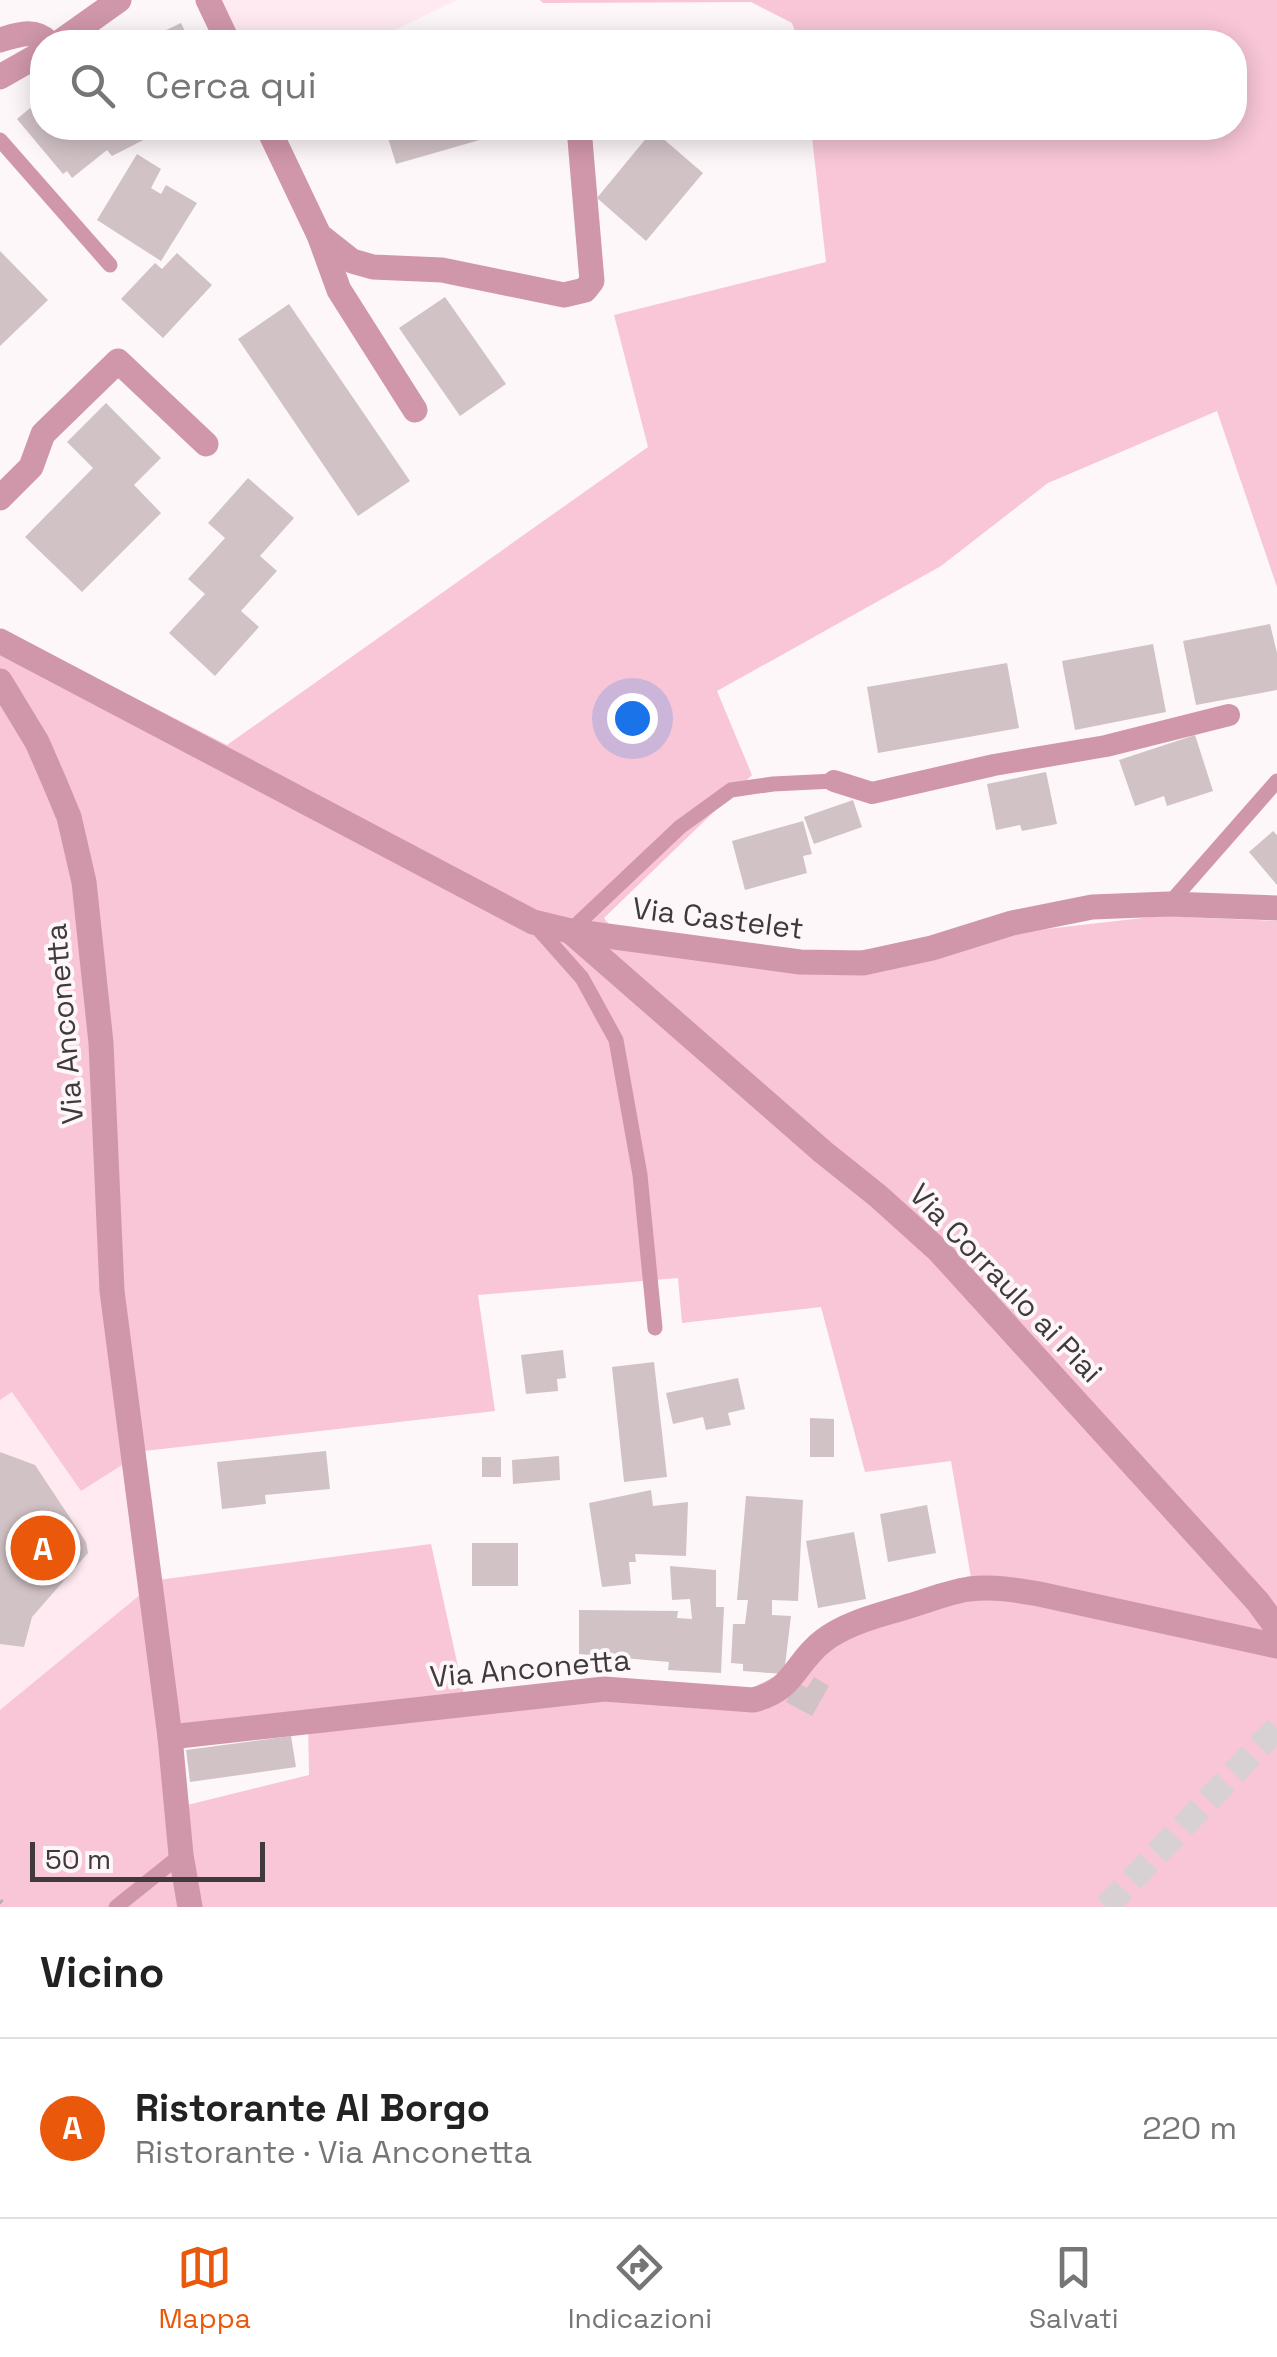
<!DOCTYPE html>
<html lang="it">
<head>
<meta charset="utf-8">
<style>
	body { margin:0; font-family:"Space Grotesk",sans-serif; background:#f2f2f2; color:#222 }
	.scale { position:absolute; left:30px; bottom:25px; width:235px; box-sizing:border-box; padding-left:10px; border:5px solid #403a3c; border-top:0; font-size:28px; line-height:35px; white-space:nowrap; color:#403a3c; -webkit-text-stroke:8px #fdf7f9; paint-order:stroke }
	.you { position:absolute; left:632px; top:718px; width:35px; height:35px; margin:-25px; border:8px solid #fff; border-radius:50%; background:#1a73e8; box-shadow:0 0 0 15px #1a73e833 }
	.badge { display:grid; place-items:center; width:65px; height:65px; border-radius:50%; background:#ea580c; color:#fff; font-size:32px; font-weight:700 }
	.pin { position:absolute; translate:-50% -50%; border:5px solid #fff; box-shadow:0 2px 10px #0006 }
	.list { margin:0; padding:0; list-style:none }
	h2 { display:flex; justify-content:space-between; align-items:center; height:130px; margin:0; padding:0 40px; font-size:42px }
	h2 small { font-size:32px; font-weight:400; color:#767676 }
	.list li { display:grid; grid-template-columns:65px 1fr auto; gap:30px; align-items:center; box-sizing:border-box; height:180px; padding:0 40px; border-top:2px solid #e0e0e0 }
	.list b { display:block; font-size:38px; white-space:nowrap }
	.list p { margin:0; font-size:32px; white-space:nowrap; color:#767676 }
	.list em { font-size:32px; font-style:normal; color:#767676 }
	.icon { flex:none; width:55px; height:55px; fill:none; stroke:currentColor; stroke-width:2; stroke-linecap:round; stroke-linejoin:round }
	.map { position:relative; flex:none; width:1277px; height:1907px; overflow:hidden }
	.search { position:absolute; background:#fff; box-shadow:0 5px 25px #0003; left:30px; right:30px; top:30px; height:110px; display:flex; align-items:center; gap:25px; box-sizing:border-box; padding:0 35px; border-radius:40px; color:#767676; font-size:38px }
	.sheet { height:310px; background:#fff }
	nav { display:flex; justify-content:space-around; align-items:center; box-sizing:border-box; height:140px; border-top:2px solid #e0e0e0; background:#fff; font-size:28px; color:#767676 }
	nav a { display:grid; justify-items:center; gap:5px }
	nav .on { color:#ea580c }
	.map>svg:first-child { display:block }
	.built { fill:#feeaf0 }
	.green { fill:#f8c6d6; fill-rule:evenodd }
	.building { fill:#d1c2c6 }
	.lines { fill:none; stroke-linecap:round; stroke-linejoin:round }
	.secondary-tunnel { stroke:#d7d1d3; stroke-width:25; stroke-dasharray:25 12; stroke-linecap:butt }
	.path { stroke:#b3adaf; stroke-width:5; stroke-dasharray:2.5 8; stroke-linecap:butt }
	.service { stroke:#d097aa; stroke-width:15 }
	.pedestrian { stroke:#d097aa; stroke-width:22 }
	.minor { stroke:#d097aa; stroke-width:25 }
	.tertiary { stroke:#d097aa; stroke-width:25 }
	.labels { text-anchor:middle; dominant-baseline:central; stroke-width:8; stroke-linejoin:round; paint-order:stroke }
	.street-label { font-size:30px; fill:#403a3c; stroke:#fdf7f9 }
</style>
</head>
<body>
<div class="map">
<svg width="1277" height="1907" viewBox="0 0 1277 1907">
	<rect width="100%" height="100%" fill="#fdf7f9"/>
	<!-- built -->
	<g class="built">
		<polygon points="200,0 457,0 370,42 228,42"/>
		<polygon points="12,1391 81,1491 143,1451 158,1580 0,1710 0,1400"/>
	</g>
	<!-- green -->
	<path class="green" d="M540 0H1277V587L1217 411 1048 483 941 566 717 691 752 775 604 918 630 950 757 962 1160 916 1277 921V1907H0V1710L158 1580 431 1544 466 1703 748 1690 971 1578 951 1461 865 1472 821 1307 682 1323 678 1278 478 1295 495 1411 144 1451 81 1491 12 1392 0 1400V629L227 745 648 447 614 315 826 262 811 128H1234V42H799L792 23 751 2 543 3ZM308 1720 309 1775 175 1808 167 1734Z"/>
	<!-- building -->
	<g class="building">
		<polygon points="181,23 190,42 141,42"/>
		<polygon points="42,98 42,128 120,128 122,130 126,128 167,128 112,156 107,150 72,178 67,171 63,174 17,119"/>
		<polygon points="385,128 518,128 518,129 396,164"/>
		<polygon points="653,130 703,173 646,241 597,198"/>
		<polygon points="137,154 161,169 151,188 161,194 166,185 197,203 161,261 97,220"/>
		<polygon points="0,251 48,300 0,346"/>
		<polygon points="177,253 212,285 163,338 121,299 155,263 162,269"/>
		<polygon points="445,297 506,384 460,416 399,328"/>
		<polygon points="289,304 410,481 358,516 238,339"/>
		<polygon points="106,403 161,458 134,485 161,513 82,592 25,537 93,468 67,442"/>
		<polygon points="248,478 294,518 260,556 277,571 241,611 259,627 215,676 169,633 205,594 188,579 225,538 208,523"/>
		<polygon points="1270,624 1277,653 1277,690 1196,705 1183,641"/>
		<polygon points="1153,644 1166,712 1075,730 1062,661"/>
		<polygon points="1007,663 1019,728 878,753 867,687"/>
		<polygon points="1195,735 1213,791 1167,806 1164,796 1135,806 1119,760"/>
		<polygon points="1046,772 1057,824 1022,831 1020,825 996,830 987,784"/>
		<polygon points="853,800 862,827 814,844 804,817"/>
		<polygon points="803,821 812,854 803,856 807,873 745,890 732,841"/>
		<polygon points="1273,831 1277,835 1277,885 1249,852"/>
		<polygon points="563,1350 566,1378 557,1379 558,1391 526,1394 521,1355"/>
		<polygon points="654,1362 667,1477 624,1482 612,1367"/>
		<polygon points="738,1378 745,1409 728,1413 731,1425 706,1430 703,1417 673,1424 666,1393"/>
		<polygon points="810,1418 834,1419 834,1457 810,1457"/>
		<polygon points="326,1451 330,1489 265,1495 266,1504 222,1509 217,1462"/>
		<polygon points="0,1452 35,1465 86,1542 88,1553 32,1617 24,1647 0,1644"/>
		<polygon points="559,1456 560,1480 513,1484 512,1460"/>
		<rect x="482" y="1457" width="19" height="20"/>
		<polygon points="651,1490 653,1506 688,1502 686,1556 635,1554 636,1562 629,1562 631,1584 602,1587 589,1503"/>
		<polygon points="746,1496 803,1500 798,1601 772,1600 772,1615 791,1616 784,1674 743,1671 743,1664 731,1663 733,1624 745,1624 748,1600 737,1600"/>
		<polygon points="927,1505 936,1553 888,1562 880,1514"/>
		<polygon points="854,1532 866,1599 818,1608 806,1541"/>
		<rect x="472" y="1543" width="46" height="43"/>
		<polygon points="670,1566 716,1570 716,1607 724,1607 721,1673 668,1670 669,1662 579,1654 579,1610 678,1611 677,1618 692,1619 690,1599 672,1600"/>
		<polygon points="814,1677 829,1686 812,1716 786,1702 797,1682 807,1688"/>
		<polygon points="291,1736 296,1767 190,1782 186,1750"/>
	</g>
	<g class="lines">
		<!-- secondary-tunnel -->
		<polyline class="secondary-tunnel" points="1106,1907 1277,1728"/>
		<!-- path -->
		<polyline class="path" points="0,1901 8,1907"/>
		<!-- service -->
		<g class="service">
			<polyline points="0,140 110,265"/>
			<polyline points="1169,904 1277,781"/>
			<polyline points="535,925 582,978 616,1040 640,1175 655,1328"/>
			<polyline points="570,931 680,827 731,790 773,784 834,781"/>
			<polyline points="116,1907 181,1855"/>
		</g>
		<!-- pedestrian -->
		<polyline class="pedestrian" points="834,781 872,793 994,765 1106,746 1229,715"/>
		<!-- minor -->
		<g class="minor">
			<polyline points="208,0 228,42"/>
			<path d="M0 40C17 35 34 28 48 42"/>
			<polyline points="268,128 319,235 352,261 373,267 442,270 564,295 585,290 592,281 579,128"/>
			<polyline points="319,235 339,290 415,410"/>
			<polyline points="0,498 31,467 43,434 118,361 206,444"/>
			<polyline points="0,641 533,922 570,931 800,962 863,963 932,948 1012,923 1092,907 1169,904 1277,908"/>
			<polyline points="0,681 37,742 54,781 69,817 84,882 101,1043 112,1291 170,1737 181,1855 190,1907"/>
			<polyline points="570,931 823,1152 878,1196 939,1251 1258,1602 1277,1628"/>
			<path d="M170 1737 604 1689 753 1700C795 1690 794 1663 823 1641 847 1622 881 1615 909 1606 929 1600 949 1592 969 1589 993 1586 1016 1590 1039 1594L1277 1646"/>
		</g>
		<!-- tertiary -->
		<g class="tertiary">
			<polyline points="60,42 119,0"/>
			<polyline points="0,77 42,53"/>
		</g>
	</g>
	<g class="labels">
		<!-- street labels -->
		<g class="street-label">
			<text transform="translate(718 918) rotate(7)">Via Castelet</text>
			<text transform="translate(64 1024) rotate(-95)">Via Anconetta</text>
			<text transform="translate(1006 1283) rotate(46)">Via Corraulo ai Piai</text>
			<text transform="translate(530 1668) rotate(-5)">Via Anconetta</text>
		</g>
	</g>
</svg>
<div class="scale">50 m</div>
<div class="you"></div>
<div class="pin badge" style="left:43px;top:1548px">A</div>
<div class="search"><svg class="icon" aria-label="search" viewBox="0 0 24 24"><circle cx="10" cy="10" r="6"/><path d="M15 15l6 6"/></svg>Cerca qui</div>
</div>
<section class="sheet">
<h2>Vicino<small></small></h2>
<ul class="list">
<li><span class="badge">A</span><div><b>Ristorante Al Borgo</b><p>Ristorante · Via Anconetta</p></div><em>220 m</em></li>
</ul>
</section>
<nav>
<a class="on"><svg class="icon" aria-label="map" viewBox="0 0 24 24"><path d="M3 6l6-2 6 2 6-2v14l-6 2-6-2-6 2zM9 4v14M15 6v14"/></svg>Mappa</a>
<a><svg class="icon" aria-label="directions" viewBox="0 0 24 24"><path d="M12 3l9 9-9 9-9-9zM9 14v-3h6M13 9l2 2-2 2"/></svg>Indicazioni</a>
<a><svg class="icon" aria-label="saved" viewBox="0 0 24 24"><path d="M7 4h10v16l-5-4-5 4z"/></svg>Salvati</a>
</nav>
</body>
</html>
